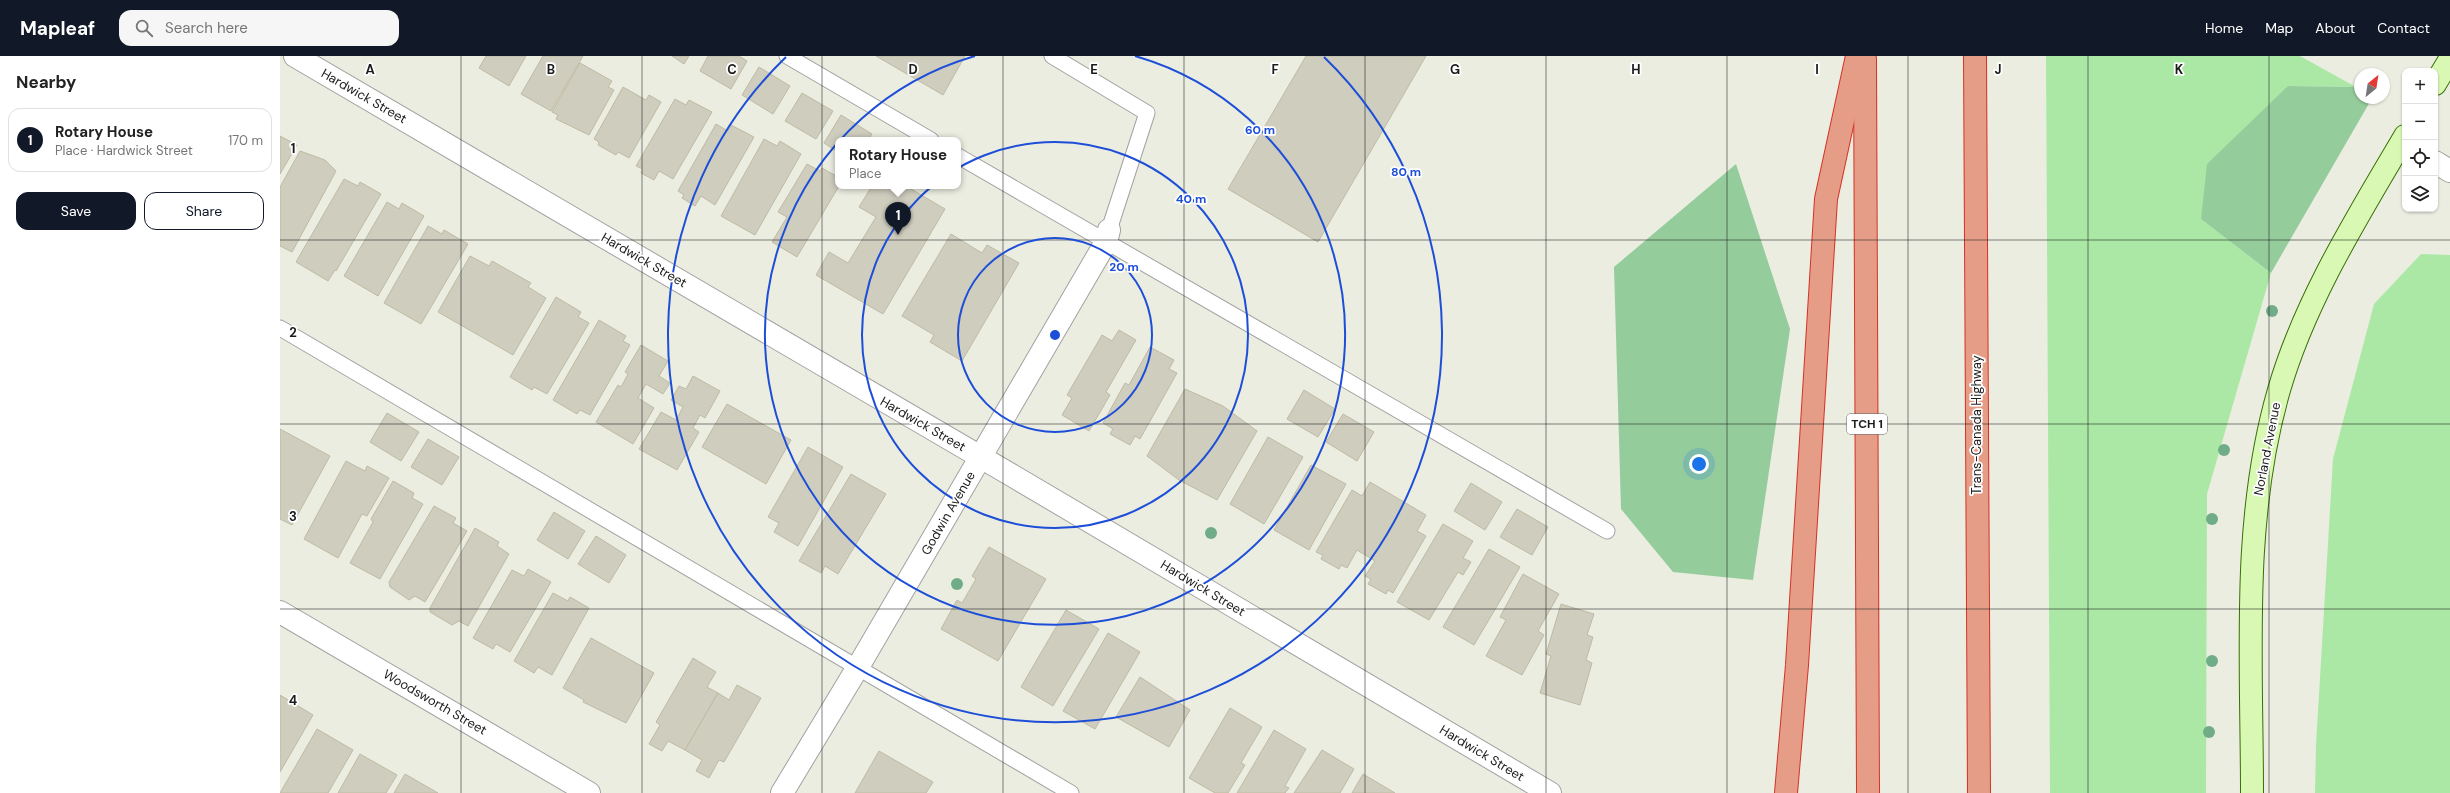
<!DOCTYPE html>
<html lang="en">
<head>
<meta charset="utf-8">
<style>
	body { margin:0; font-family:"DM Sans",sans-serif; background:#f6f6f6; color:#222 }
	.controls { position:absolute; right:12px; top:12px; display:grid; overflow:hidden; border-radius:8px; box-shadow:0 1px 3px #0004 }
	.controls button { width:36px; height:36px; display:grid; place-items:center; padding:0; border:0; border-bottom:1px solid #e0e0e0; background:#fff; color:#222; font:20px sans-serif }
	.compass { position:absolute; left:2074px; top:12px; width:36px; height:36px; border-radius:50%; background:#fff; box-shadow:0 1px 3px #0004; rotate:30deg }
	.you { position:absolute; left:1419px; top:408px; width:14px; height:14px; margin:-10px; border:3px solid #fff; border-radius:50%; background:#1a73e8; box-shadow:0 0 0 6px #1a73e833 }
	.badge { display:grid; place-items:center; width:26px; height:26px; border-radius:50%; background:#111827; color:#fff; font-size:13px; font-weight:700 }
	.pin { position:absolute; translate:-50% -33px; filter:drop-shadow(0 1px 2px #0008) }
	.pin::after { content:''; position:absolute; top:21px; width:14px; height:12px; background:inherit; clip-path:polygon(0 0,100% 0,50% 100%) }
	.popup { position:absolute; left:555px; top:81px; width:126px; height:52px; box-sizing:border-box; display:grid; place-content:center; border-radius:8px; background:#fff; filter:drop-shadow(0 1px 3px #0005); font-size:13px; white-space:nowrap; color:#767676 }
	.popup b { font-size:15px; color:#222 }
	.popup::after { content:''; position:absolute; left:50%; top:100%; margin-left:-8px; border:8px solid transparent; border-top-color:#fff }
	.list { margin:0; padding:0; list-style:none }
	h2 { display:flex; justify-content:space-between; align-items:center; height:52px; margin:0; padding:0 16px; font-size:17px }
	h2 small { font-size:13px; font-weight:400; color:#767676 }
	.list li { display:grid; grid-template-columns:26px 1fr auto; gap:12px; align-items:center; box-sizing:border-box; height:64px; margin:0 8px 8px; padding:0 8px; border:1px solid #e0e0e0; border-radius:12px }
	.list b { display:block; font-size:15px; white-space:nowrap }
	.list p { margin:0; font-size:13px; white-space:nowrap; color:#767676 }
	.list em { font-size:13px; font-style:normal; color:#767676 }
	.actions { display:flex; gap:8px; padding:12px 16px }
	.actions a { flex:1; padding:9px 0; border:1px solid #111827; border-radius:12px; text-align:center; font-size:14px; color:#111827 }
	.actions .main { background:#111827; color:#fff }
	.icon { flex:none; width:22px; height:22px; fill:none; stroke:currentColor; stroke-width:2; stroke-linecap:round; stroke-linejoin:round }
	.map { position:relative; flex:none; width:2170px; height:737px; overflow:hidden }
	header { display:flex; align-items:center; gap:24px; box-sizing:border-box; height:56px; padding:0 20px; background:#111827; color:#fff }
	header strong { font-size:19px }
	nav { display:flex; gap:22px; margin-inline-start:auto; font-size:14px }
	.search { width:280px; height:36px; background:#f6f6f6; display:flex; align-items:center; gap:10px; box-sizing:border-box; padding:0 14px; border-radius:12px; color:#767676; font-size:15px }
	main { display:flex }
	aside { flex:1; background:#fff }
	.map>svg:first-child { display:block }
	.grass { fill:#abe8a6 }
	.forest { fill:#95cc9c }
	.building { fill:#cfcdbe; stroke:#bebaa3 }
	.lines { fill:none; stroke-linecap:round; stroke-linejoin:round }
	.lane-casing { stroke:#a2a2a2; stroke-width:17 }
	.street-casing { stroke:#a2a2a2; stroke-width:24 }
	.secondary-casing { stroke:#386f05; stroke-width:24 }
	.highway-casing { stroke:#d43225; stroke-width:24 }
	.lane { stroke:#fff; stroke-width:15 }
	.street { stroke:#fff; stroke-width:22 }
	.secondary { stroke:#d8f8b3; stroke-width:22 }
	.highway { stroke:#e59d88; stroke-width:22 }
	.tree { fill:#71ac89 }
	.grid { fill:none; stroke:#1b1b1b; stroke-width:1; stroke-opacity:0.55 }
	.ring { fill:none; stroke:#1d4ed8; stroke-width:2 }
	.labels { text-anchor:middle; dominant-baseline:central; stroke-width:3.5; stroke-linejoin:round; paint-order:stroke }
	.shield { fill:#fff; stroke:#5f5f5f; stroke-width:1 }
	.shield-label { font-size:12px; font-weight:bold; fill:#1b1b1b }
	.street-label { font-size:13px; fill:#1b1b1b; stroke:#fff }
	.grid-label { font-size:13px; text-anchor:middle; font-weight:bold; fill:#1b1b1b; stroke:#fff; stroke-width:3.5; stroke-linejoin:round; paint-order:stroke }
	.centre { fill:#1d4ed8; stroke:#fff; stroke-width:2 }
	.ring-label { font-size:12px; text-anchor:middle; font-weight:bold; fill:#1d4ed8; stroke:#fff; stroke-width:3.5; stroke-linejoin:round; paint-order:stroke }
</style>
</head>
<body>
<header>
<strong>Mapleaf</strong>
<div class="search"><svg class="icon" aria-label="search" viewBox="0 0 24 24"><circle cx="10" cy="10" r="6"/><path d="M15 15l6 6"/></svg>Search here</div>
<nav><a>Home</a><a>Map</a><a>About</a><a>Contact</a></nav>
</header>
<main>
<aside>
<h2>Nearby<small></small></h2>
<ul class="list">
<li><span class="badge">1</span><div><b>Rotary House</b><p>Place · Hardwick Street</p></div><em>170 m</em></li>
</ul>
<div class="actions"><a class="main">Save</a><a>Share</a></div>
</aside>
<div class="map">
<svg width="2170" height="737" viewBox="0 0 2170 737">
	<rect width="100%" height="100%" fill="#ecede1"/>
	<!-- grass -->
	<g class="grass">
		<polygon points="1766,0 2020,0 2076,31 2008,30 1921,163 1991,217 1927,438 1926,737 1770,737"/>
		<polygon points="2141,198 2170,199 2170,737 2035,737 2036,689 2053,403 2094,248"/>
	</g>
	<!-- forest -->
	<g class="forest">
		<polygon points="2008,30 2076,31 2080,35 2080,42 2091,44 1991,217 1921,163 1927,108"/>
		<polygon points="1456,108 1510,273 1473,524 1393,516 1341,453 1334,211"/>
	</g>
	<!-- building -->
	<g class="building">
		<polygon points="206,0 246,0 229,30 199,12"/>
		<polygon points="263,0 303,0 271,55 241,38"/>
		<polygon points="392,0 409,0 404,8"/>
		<polygon points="428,0 459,0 467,5 451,33 420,15"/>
		<polygon points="596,0 685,0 663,39"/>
		<polygon points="1026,0 1146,0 1038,186 948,133"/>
		<polygon points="300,7 332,25 328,31 334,34 309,79 276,63 278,59 272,56"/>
		<polygon points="479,11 510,30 493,58 462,39"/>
		<polygon points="343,31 366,44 369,39 381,46 349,102 338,96 336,99 318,89 319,86 314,83"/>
		<polygon points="522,37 553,55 536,83 505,65"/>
		<polygon points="395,43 406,49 409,44 432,56 393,123 379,115 374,124 361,117 363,113 356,110"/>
		<polygon points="561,59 592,78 588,84 558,84 558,96 544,87"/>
		<polygon points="436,68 448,75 451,69 474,81 435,149 421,140 415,150 402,142 404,139 398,135"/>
		<polygon points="0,80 17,89 0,118"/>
		<polygon points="484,83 497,90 500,85 521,98 475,179 441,160"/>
		<polygon points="20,95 45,104 56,115 12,196 0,190 0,131"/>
		<polygon points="527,108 540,115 542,112 558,121 559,130 517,201 492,186 507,161 498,156"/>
		<polygon points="64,123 78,130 80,126 101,138 56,215 55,214 48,225 16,206"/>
		<polygon points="592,130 626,130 665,153 603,258 536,219 549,196 568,207 596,161 579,151"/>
		<polygon points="107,146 119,153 122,147 144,160 98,240 64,220"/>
		<polygon points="148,170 162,178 164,174 188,188 141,268 104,247"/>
		<polygon points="671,178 702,197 707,189 739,207 682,305 650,286 654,279 622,260"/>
		<polygon points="190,200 209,210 212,205 251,227 248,231 266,242 233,299 158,256"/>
		<polygon points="276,241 301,256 298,261 309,267 267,338 254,331 252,334 230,321"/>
		<polygon points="319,264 346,280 343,285 350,289 310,359 300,354 297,358 273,344"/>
		<polygon points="839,274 856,284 826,336 830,339 809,375 782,359 792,342 787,339 822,279 832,285"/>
		<polygon points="361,289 388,305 379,320 390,327 383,338 366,328 358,342 374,352 353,388 316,366 338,329 341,331 348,318 345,316"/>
		<polygon points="870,291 894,304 889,313 897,317 860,383 855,380 850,389 830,378 833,373 823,367 845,327 849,329"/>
		<polygon points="413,320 440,335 425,362 420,359 413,372 419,376 397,414 359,393 381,356 396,364 403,351 391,344 399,330 406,333"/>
		<polygon points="905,333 943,350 977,375 937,444 899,424 867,400"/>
		<polygon points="1024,334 1055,353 1038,381 1007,363"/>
		<polygon points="447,348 511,384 486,428 422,391"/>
		<polygon points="107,357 139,376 121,405 90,386"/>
		<polygon points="1063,358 1094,376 1077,405 1046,386"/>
		<polygon points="0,373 50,400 12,469 0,463"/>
		<polygon points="988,381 1023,401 984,468 950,448"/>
		<polygon points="148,383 179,401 162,429 131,411"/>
		<polygon points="528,391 563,411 518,490 494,476 499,467 488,461"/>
		<polygon points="66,405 85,415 87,410 109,422 87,460 82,458 58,502 24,483"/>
		<polygon points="1031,409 1066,428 1029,494 994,474"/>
		<polygon points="571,418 606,438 558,518 545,510 541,517 519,505"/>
		<polygon points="113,425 134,437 132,442 143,448 100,523 70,507 93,466 91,463"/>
		<polygon points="1090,426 1146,459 1137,475 1146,480 1113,537 1108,534 1106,538 1088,528 1091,523 1085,520 1095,505 1077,494 1067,512 1061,509 1059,513 1041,503 1043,499 1036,496 1072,434 1082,440"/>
		<polygon points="1191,427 1222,446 1205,474 1174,455"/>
		<polygon points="154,450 176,462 173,467 187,475 145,546 135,540 129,544 110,531 109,526"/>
		<polygon points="1237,453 1268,471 1252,499 1220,481"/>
		<polygon points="274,456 305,475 288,503 257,484"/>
		<polygon points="1163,468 1193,485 1183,502 1191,506 1183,519 1178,516 1149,564 1117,546"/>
		<polygon points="195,472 219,486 217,490 229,498 188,570 179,565 172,569 150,556 150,552"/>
		<polygon points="316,480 346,499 329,527 298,508"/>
		<polygon points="709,491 766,523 718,605 661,573 677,544 682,547 696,523 692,520"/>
		<polygon points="1209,493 1240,511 1194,589 1163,571"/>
		<polygon points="248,513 271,526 230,596 216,588 213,593 193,582 232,514 244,520"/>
		<polygon points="1243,518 1279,538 1258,575 1264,579 1242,619 1206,600 1226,564 1220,561"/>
		<polygon points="273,537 288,545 290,541 309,552 272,619 258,611 254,617 234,605"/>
		<polygon points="1281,548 1314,558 1307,579 1313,581 1306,604 1312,607 1300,649 1260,637 1271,600 1266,598"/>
		<polygon points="786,554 819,573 773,650 741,631"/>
		<polygon points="828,577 860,596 815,673 783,655"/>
		<polygon points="311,582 374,617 346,667 303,646 304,644 283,632"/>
		<polygon points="413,602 436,616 427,631 438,637 405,694 388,685 382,695 369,688 380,669 376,666"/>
		<polygon points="860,621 910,654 889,691 836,661"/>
		<polygon points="457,629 481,642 444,706 439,704 429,722 416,715 422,704 405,694 438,637 449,644"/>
		<polygon points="0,639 33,659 0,716"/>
		<polygon points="950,652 982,671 961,707 965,709 948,737 935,737 909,722"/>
		<polygon points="37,673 73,694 48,737 0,737"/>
		<polygon points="994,674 1026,693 1005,730 1009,732 1005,737 957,737"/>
		<polygon points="1042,694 1074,713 1060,737 1014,737"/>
		<polygon points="599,695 653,726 646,737 575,737"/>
		<polygon points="80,698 117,719 106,737 58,737"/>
		<polygon points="125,718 158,737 114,737"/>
		<polygon points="1083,718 1115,737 1072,737"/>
	</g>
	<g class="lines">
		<!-- lane casing -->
		<g class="lane-casing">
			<g id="lane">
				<polyline points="507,0 651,84"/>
				<polyline points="772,0 867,57 829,174"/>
				<polyline points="678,100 1327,475"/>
				<polyline points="0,272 791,737"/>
			</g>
		</g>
		<!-- street casing -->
		<g class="street-casing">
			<g id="street">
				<polyline points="15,0 733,420 1270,737"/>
				<polyline points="2155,106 2170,115"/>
				<polyline points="0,556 309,737"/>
				<polyline points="502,737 578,611 826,186 829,174"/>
			</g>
		</g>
		<!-- secondary casing -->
		<g class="secondary-casing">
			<g id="secondary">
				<polyline points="2155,28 2170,3"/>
				<path d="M1972 737C1972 602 1961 465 1999 334 2025 244 2078 160 2125 80"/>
			</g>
		</g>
		<!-- highway casing -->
		<g class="highway-casing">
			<g id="highway">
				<polyline points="1695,0 1699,737"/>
				<polyline points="1585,3 1588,737"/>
				<polyline points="1506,737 1517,609 1546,143 1577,0"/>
			</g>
		</g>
		<!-- lane -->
		<use href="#lane" class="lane"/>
		<!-- street -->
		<use href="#street" class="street"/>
		<!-- secondary -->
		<use href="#secondary" class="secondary"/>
		<!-- highway -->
		<use href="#highway" class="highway"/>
	</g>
	<!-- trees -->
	<g class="tree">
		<circle cx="1992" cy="255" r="6"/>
		<circle cx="1944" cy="394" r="6"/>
		<circle cx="1932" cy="463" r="6"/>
		<circle cx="931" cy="477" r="6"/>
		<circle cx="677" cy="528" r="6"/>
		<circle cx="1932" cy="605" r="6"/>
		<circle cx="1929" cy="676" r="6"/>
	</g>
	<!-- grid -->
	<path class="grid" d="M181 0V737M362 0V737M542 0V737M723 0V737M904 0V737M1085 0V737M1266 0V737M1447 0V737M1628 0V737M1808 0V737M1989 0V737M0 184H2170M0 368H2170M0 553H2170"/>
	<!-- distance rings -->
	<g class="ring">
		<circle cx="775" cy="279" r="97"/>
		<circle cx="775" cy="279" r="193"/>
		<path d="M855 0A290 290 0 1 1 695 0"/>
		<path d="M1044 1A387 387 0 1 1 506 1"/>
	</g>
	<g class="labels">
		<!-- shield labels -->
		<rect class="shield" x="1567" y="358" width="40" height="20" rx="3"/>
		<g class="shield-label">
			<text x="1587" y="368">TCH 1</text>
		</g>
		<!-- street labels -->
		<g class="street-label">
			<text transform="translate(84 40) rotate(30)">Hardwick Street</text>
			<text transform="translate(364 204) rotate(30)">Hardwick Street</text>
			<text transform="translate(643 368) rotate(30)">Hardwick Street</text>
			<text transform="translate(1696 369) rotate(-90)">Trans-Canada Highway</text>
			<text transform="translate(1987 393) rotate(-79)">Norland Avenue</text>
			<text transform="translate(668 457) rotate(-60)">Godwin Avenue</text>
			<text transform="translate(923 532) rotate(31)">Hardwick Street</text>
			<text transform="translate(155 646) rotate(30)">Woodsworth Street</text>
			<text transform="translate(1202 697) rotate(31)">Hardwick Street</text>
		</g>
	</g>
	<g class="grid-label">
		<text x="90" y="18">A</text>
		<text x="271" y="18">B</text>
		<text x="452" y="18">C</text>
		<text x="633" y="18">D</text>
		<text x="814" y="18">E</text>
		<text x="995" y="18">F</text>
		<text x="1175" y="18">G</text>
		<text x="1356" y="18">H</text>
		<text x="1537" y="18">I</text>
		<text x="1718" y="18">J</text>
		<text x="1899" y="18">K</text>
		<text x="13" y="97">1</text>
		<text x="13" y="281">2</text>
		<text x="13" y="465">3</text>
		<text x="13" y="649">4</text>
	</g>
	<circle cx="775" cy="279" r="6" class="centre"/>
	<g class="ring-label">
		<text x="980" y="78">60 m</text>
		<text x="1126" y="120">80 m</text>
		<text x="911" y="147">40 m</text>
		<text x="844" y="215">20 m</text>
	</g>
</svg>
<div class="controls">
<button>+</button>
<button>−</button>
<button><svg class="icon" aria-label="locate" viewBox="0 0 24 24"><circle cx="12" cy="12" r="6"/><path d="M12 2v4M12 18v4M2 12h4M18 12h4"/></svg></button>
<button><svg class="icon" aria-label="layers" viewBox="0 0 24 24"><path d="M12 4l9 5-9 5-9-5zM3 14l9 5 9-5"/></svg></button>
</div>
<svg class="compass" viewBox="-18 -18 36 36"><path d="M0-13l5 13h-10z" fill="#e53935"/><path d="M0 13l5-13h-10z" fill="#767676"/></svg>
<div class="you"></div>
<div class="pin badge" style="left:618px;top:179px">1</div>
<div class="popup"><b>Rotary House</b>Place</div>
</div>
</main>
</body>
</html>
